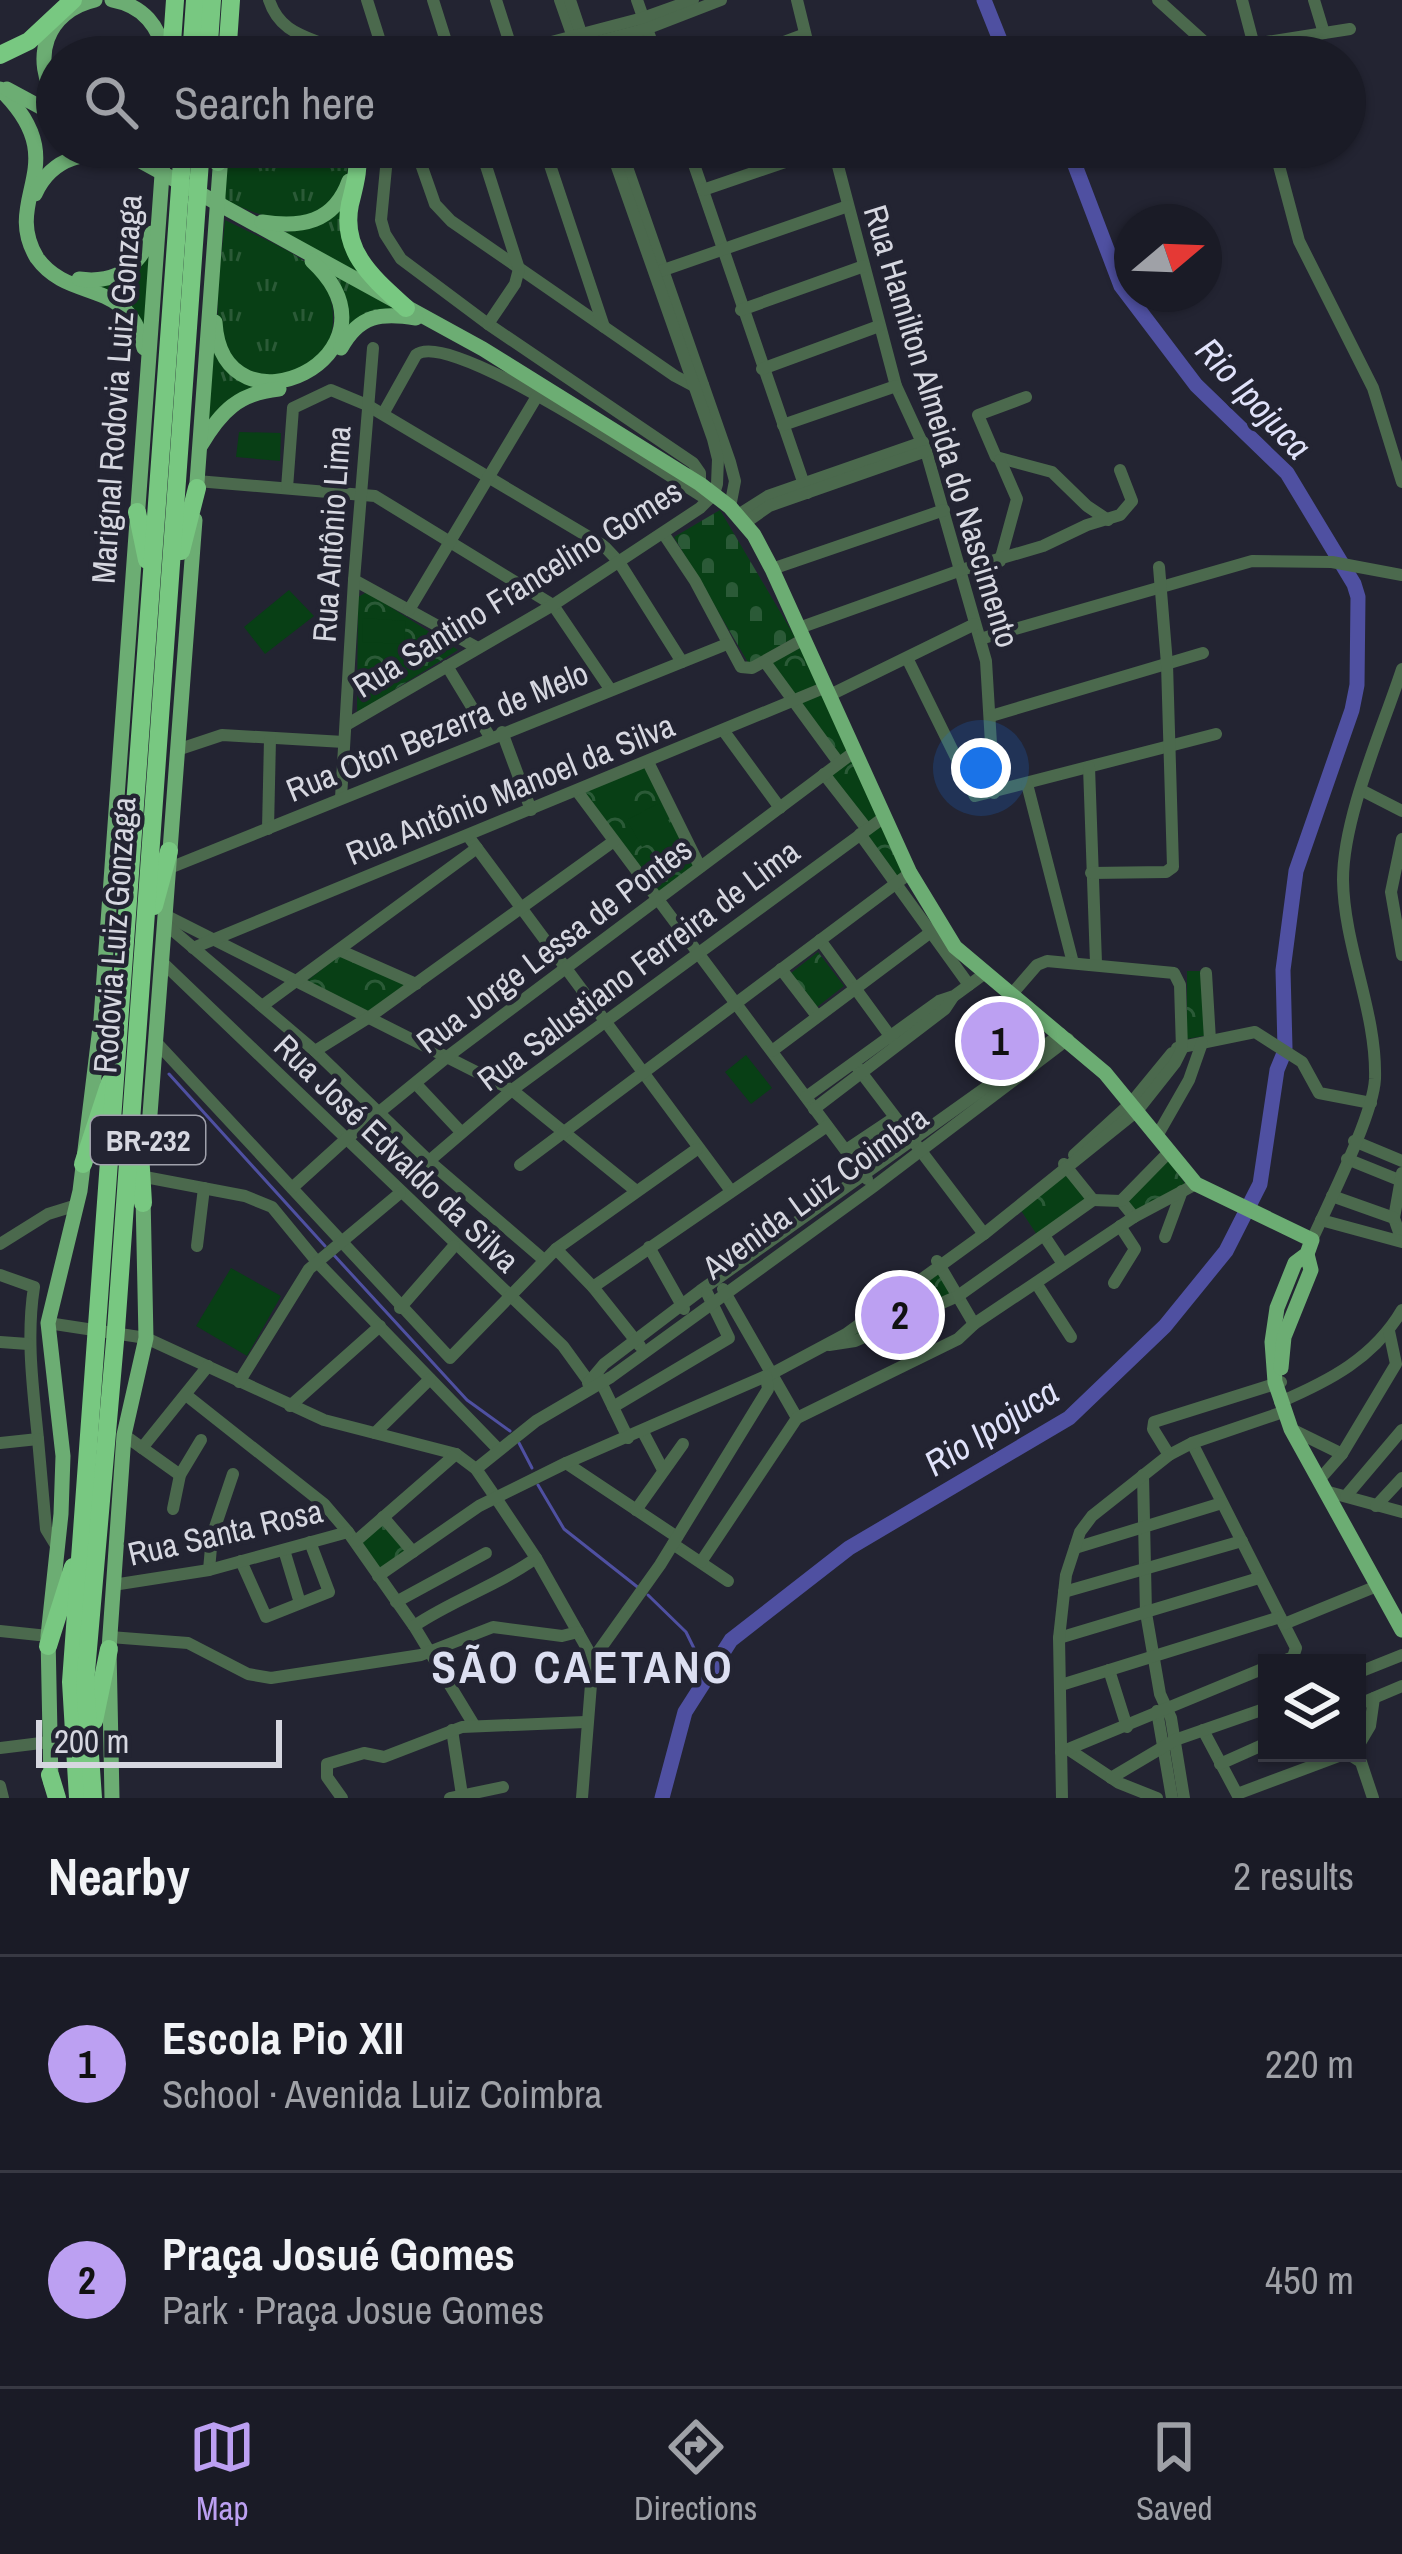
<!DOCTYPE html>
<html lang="en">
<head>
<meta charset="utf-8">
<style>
	body { margin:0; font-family:"Archivo Narrow",sans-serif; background:#23242e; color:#f1f3f6 }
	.controls { position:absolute; right:36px; bottom:36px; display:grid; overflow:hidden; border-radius:0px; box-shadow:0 3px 9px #0004 }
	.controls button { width:108px; height:108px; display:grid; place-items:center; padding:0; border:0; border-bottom:3px solid #383943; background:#1a1b26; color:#f1f3f6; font:60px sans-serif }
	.compass { position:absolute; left:1114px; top:204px; width:108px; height:108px; border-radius:50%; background:#1a1b26; box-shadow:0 3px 9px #0004; rotate:71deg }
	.scale { position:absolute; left:36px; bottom:30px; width:246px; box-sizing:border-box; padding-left:12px; border:6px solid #d6d7e0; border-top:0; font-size:33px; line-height:42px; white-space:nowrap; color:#d6d7e0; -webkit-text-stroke:9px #232432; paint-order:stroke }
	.you { position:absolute; left:981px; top:768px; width:42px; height:42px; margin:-30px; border:9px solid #fff; border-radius:50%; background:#1a73e8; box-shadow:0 0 0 18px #1a73e833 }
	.badge { display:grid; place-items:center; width:78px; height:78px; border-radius:50%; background:#bca0f2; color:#111; font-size:39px; font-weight:700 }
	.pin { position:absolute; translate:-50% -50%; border:6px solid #fff; box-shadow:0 3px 12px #0006 }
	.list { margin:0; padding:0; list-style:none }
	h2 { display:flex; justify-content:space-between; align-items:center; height:156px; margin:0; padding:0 48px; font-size:51px }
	h2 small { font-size:39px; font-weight:400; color:#9fa1a7 }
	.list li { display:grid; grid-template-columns:78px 1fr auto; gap:36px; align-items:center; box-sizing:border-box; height:216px; padding:0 48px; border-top:3px solid #383943 }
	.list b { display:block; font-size:45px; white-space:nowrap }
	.list p { margin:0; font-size:39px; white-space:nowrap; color:#9fa1a7 }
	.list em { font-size:39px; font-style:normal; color:#9fa1a7 }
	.icon { flex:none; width:66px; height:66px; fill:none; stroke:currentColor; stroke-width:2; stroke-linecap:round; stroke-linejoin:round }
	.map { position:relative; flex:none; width:1402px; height:1798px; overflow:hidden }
	.search { position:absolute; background:#1a1b26; box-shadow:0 3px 9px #0004; left:36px; right:36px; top:36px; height:132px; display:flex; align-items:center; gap:30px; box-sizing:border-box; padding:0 42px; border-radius:66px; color:#9fa1a7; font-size:45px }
	.sheet { height:588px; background:#1a1b26 }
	nav { display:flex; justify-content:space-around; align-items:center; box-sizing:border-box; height:168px; border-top:3px solid #383943; background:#1a1b26; font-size:33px; color:#9fa1a7 }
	nav a { display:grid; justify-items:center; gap:6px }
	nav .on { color:#bca0f2 }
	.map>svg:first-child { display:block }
	.grass { fill:url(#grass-tufts) }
	.cemetery { fill:url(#cemetery-stones) }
	.park { fill:url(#park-crowns) }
	.pitch { fill:#083f15 }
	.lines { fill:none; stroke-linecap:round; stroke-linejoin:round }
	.stream { stroke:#4f50a1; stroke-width:3 }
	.river { stroke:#4f50a1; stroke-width:15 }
	.minor { stroke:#4b694d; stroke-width:12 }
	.major { stroke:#6cad73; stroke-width:15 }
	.highway { stroke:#78c881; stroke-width:18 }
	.labels { text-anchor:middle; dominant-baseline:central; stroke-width:9; stroke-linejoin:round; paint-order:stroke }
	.shield { fill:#232432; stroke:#a0a1ac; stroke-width:3 }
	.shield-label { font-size:30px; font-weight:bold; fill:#d6d7e0 }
	.street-label { font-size:33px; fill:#d6d7e0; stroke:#232432 }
	.water-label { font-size:36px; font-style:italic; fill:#e0e2fa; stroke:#232432 }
	.district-label { font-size:45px; font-weight:bold; letter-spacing:3px; fill:#dcdff1; stroke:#232432 }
</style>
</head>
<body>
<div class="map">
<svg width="1402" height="1798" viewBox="0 0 1402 1798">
	<defs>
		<pattern id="grass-tufts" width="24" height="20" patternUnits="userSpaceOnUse" patternTransform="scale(3)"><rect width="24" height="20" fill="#083f15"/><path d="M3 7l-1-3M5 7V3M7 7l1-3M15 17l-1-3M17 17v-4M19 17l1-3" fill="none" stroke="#2b5a37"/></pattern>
		<pattern id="cemetery-stones" width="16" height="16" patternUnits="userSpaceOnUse" patternTransform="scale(3)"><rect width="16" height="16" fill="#083f15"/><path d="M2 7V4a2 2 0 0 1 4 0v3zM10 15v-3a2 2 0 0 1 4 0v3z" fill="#2b5a37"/></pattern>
		<pattern id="park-crowns" width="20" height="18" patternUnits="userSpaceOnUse" patternTransform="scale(3)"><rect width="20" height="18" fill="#083f15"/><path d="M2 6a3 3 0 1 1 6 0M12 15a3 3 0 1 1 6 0" fill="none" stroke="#2b5a37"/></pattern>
	</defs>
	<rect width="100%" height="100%" fill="#232432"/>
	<!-- grass -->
	<g class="grass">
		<path d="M232 147H345C350 163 349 178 340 193 312 237 259 217 221 198L225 162Z"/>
		<polygon points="341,208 366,280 280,233 319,225"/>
		<path d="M225 220C252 234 283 246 307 263 319 272 328 286 331 301 348 380 253 401 224 348 210 322 223 250 225 220Z"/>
		<polygon points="149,253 147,345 143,328 89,285"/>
		<polygon points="326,268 406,312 383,310 339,343"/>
		<polygon points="212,331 216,348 258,384 203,436"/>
	</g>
	<!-- cemetery -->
	<polygon class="cemetery" points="720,510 795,637 749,664 674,537"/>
	<!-- park -->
	<g class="park">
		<polygon points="367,592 458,650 357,713 358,597"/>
		<polygon points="804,639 913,873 896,885 866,831 826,773 838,765 765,662"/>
		<polygon points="989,739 990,795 977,799 954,757"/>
		<polygon points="648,762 700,867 657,899 577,791"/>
		<polygon points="818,952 844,986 817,1007 791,973"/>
		<polygon points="341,954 407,984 369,1013 307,981"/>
		<polygon points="1187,971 1201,971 1208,1035 1187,1039"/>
		<polygon points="1167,1159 1186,1185 1135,1212 1126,1199"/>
		<polygon points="1067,1172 1089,1200 1039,1238 1020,1209"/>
		<polygon points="941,1269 960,1298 870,1338 845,1334"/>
		<polygon points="382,1521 409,1552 379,1573 358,1542"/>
	</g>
	<!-- pitch -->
	<g class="pitch">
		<polygon points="239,432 281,433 280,461 236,457"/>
		<polygon points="289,590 314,616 265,654 244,627"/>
		<polygon points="363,618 406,621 404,644 362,642"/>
		<polygon points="659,803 674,831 642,847 627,820"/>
		<polygon points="746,1055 772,1088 751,1104 725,1072"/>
		<polygon points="231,1268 281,1296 247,1356 196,1326"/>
	</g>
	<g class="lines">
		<!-- stream -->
		<g class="stream">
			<polyline points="169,1074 325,1246"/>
			<polyline points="332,1253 467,1400 510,1431"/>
			<polyline points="519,1443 532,1468"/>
			<polyline points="538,1485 564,1529 640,1589"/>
			<polyline points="648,1595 686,1632 707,1675"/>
		</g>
		<!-- river -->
		<g class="river">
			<polyline points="984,0 1000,40 1014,57"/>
			<polyline points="1068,147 1121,286 1196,385 1287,473 1354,584 1358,597 1357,685 1352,710 1296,871 1283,970 1285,1048"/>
			<polyline points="662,1798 685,1712 731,1640 849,1548 1069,1418 1165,1326 1226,1251 1260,1184 1277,1070 1284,1053"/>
		</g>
		<!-- minor -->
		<g class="minor">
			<path d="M269 0C282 40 318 36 349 57"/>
			<polyline points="367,0 385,57"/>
			<polyline points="433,0 451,57"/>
			<polyline points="496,0 514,56"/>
			<polyline points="560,0 580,57"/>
			<polyline points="570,0 589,57"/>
			<polyline points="637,0 657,57"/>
			<polyline points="797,0 811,57"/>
			<polyline points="1158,0 1221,57"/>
			<polyline points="1242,0 1257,57"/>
			<polyline points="1314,0 1324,33"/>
			<polyline points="1254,44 1350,29"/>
			<polyline points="495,57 643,18 693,0"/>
			<polyline points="540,57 646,29 721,0"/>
			<polyline points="744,57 805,34"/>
			<polyline points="388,147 381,220 385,234 401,259 488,324 693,463 700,473 700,484"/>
			<polyline points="415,147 435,204 451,221 675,376 692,385 703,385"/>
			<polyline points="480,147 519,269 515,284 488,324"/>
			<polyline points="544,147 604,327"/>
			<polyline points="620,147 730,462 735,481 730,507"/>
			<polyline points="688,147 807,493"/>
			<polyline points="833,147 896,386 926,451 986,661 994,793"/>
			<polyline points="1274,147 1299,241 1373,388 1402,482"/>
			<polyline points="703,190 829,147"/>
			<polyline points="655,273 848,206"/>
			<polyline points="741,310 864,266"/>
			<polyline points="762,369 879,326"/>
			<polyline points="1026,397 978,415 996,457 1052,472 1087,506 1108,520"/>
			<path d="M383 414 416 355C450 327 666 475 708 500"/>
			<polyline points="783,425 896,386"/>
			<polyline points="197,481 375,496 553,605 610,689"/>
			<polyline points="287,488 293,408 331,390 367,405 604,546 619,562 682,662"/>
			<polyline points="738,515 768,496 923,442"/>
			<polyline points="745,523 769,506 926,451"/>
			<polyline points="663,533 695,581 741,667 752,668 804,639"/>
			<polyline points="1000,561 1017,499 1000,460"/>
			<polyline points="772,569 944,510"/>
			<polyline points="354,580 476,647"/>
			<polyline points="409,610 542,388"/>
			<polyline points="799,628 961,570 1043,546 1087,525 1120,515 1132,501 1120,470"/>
			<polyline points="980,639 1252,561 1332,562 1402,575"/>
			<polyline points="907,658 975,796 1216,734"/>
			<polyline points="765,662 839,763"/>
			<polyline points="447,666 490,737"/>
			<polyline points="830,695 975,624"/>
			<polyline points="991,716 1203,653"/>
			<polyline points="346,725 553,605 700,508 714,494 717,484 718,459 713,439 610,147"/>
			<polyline points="723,730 780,808"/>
			<polyline points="502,732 531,810"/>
			<polyline points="177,750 222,735 344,742"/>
			<polyline points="648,762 700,867"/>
			<polyline points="1089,767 1096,963"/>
			<polyline points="824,774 867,829"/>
			<polyline points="1027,784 1073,963"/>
			<polyline points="577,791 867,1179"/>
			<polyline points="1363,791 1402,811"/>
			<polyline points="341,798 354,580 373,348"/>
			<polyline points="268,829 270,739"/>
			<polyline points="860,834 969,985"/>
			<polyline points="468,836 731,1191"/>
			<polyline points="1402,839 1391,892 1402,955"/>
			<polyline points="167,869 727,644"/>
			<polyline points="1091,873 1166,872 1173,867 1167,664 1159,567"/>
			<polyline points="165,915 512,1090 635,1190"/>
			<polyline points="164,923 315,1051 429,1161 544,1260"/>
			<polyline points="820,940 893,1040"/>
			<polyline points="193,948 826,687"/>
			<polyline points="339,950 416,984"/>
			<polyline points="161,961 563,1346 592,1386"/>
			<polyline points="781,969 817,1016"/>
			<polyline points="1206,973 1210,1040"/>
			<polyline points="262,1006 477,848"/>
			<polyline points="155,1041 450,1358 556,1249 697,1149"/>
			<polyline points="1177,1048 1255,1032 1302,1062 1319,1093 1371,1103"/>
			<polyline points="315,1051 368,1018 614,841"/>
			<polyline points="772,1051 939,926"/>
			<polyline points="854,1063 984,1234"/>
			<polyline points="416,1084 461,1132"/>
			<polyline points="806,1097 939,1001 954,996 984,974"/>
			<polyline points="814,1109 945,1009 953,997"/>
			<polyline points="1157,1136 1189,1080 1202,1043"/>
			<polyline points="1354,1141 1402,1161"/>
			<polyline points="846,1150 894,1118"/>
			<polyline points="1074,1155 1131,1103 1172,1053"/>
			<polyline points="1347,1159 1399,1180"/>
			<polyline points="429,1161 512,1090 883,818"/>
			<polyline points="1064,1164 1093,1200"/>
			<polyline points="520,1165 910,873"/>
			<polyline points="1402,1173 1394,1218 1402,1241"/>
			<polyline points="145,1177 245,1196 272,1207 318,1263 499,1450"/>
			<polyline points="292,1188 345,1140 447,1057 854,752"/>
			<polyline points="1332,1196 1394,1218"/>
			<polyline points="1093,1200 1121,1201 1134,1217"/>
			<polyline points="1121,1201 1170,1151"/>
			<polyline points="1321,1220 1402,1242"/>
			<polyline points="1045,1237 1063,1264"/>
			<polyline points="1165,1237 1182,1191"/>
			<path d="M1312 1240C1329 1202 1373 1116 1375 1079 1377 1012 1344 947 1343 880 1343 817 1382 730 1402 669"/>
			<polyline points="0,1244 48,1214 77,1205"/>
			<polyline points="197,1246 204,1188"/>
			<polyline points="649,1247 684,1309"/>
			<polyline points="556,1249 593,1287 640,1346"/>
			<polyline points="937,1261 974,1324"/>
			<path d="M0 1275 34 1287C26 1338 33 1388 38 1439L0 1443"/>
			<polyline points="1036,1283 1071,1337"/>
			<polyline points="1114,1283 1135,1249 1120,1226"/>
			<polyline points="593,1287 827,1126"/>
			<polyline points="723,1289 797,1418"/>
			<polyline points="400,1308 454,1246"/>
			<polyline points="48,1323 146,1338 324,1420 456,1454 476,1469 496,1498 536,1558 593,1659"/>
			<polyline points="0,1342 28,1344"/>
			<polyline points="829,1345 855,1341 958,1296 1093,1200"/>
			<polyline points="597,1374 628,1438"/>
			<polyline points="239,1382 309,1269 400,1193"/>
			<polyline points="588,1383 604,1364 700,1291 1061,1034"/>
			<polyline points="186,1395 324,1504 348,1532 414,1626 474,1725"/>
			<path d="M1280 1402C1329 1381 1374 1358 1402 1310"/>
			<polyline points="290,1406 380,1326"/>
			<polyline points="613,1407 729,1338 707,1293"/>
			<polyline points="1291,1429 1342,1454"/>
			<polyline points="643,1432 663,1470"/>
			<polyline points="375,1433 430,1379"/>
			<polyline points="124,1435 180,1475"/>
			<polyline points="38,1439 46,1529 57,1547"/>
			<polyline points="1192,1443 1296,1648 1293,1657 1278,1663"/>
			<polyline points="142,1448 208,1366"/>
			<polyline points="1169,1455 1153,1429 1154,1422 1281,1382"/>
			<polyline points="566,1463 677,1537"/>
			<polyline points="476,1469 536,1421 611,1377 873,1187 1068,1039"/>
			<polyline points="1143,1475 1146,1613 1160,1694 1171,1718 1184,1798"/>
			<polyline points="1319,1480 1342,1454 1396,1364 1389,1331"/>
			<polyline points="1325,1491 1402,1512"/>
			<polyline points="1346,1496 1402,1430"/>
			<polyline points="1376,1506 1402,1478"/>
			<polyline points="173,1509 180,1475 201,1440"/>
			<polyline points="636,1510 683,1444"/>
			<polyline points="383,1517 413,1552"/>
			<polyline points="356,1541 456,1454"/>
			<polyline points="673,1544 728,1581"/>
			<polyline points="1075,1548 1222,1503"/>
			<polyline points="284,1550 300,1603"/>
			<polyline points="241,1561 266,1617 329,1592 310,1542"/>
			<polyline points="701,1562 797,1418 958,1339 974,1324 1134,1217 1196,1184"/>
			<polyline points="209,1570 212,1536 233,1474"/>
			<polyline points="378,1576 479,1506 566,1463 773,1373 846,1334 984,1234 1137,1111 1175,1063 1182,1049 1180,985 1174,973 1047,961 1037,965 1011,995"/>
			<polyline points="113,1585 209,1570 348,1532"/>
			<polyline points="1064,1592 1242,1541"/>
			<polyline points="396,1602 486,1553"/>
			<polyline points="1284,1624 1377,1586"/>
			<path d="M414 1626C454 1599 497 1586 536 1558"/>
			<polyline points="0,1631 48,1636"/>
			<polyline points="110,1637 188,1643 248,1674 271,1678 421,1655 493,1627 562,1636 578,1632"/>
			<polyline points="1059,1638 1259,1578"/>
			<polyline points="593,1659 660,1565 768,1389 766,1376"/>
			<polyline points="1109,1670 1127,1727"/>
			<polyline points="1357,1673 1402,1655"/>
			<polyline points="1061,1685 1280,1617"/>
			<polyline points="1357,1705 1402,1686"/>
			<polyline points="1157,1711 1172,1798"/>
			<polyline points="452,1730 462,1795"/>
			<polyline points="1203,1730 1237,1794 1347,1753 1361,1762 1373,1798"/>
			<polyline points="0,1748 49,1742"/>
			<polyline points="1357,1748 1370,1726 1374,1698"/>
			<polyline points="1068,1749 1119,1783 1157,1798"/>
			<polyline points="1061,1752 1267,1667"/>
			<polyline points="1220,1764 1267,1743"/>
			<polyline points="1111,1778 1175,1740 1267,1708"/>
			<polyline points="0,1786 3,1798"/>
			<polyline points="342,1798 327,1777 327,1764 364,1753 384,1757 462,1727 585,1722"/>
			<polyline points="450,1798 503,1787"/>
			<polyline points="582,1798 593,1659"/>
			<polyline points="1062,1798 1059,1638 1066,1575 1080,1532 1092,1516 1169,1455 1192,1443 1283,1412"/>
		</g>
		<!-- major -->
		<g class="major">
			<path d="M112 0C144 6 159 26 166 57"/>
			<path d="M0 89C77 164 0 197 37 258 70 304 128 276 144 348"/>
			<polyline points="7,89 57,116"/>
			<path d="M57 100C30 59 46 11 95 0"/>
			<polyline points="115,147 483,349 700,484 730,507 754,535 772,569 910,873 955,947 1105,1073 1196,1184 1312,1240 1307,1254 1295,1263 1277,1308 1272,1342 1275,1382 1291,1429 1402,1630"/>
			<path d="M35 194C53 155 87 151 126 156"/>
			<path d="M262 222C301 228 334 223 349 181"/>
			<path d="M79 279C115 284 140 267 152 233"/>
			<path d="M215 322C222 444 414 356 312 261"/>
			<path d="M341 348C359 315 381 312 416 318"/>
			<path d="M201 445C221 411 239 393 279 389"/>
			<polyline points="196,496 221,155"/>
			<polyline points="147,1154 195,520"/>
			<polyline points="1281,1368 1284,1337 1311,1270 1307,1254"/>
			<polyline points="51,1783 48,1636 61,1514 63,1456 48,1323 80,1191 101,1019 164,147"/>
			<polyline points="112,1798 109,1649 124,1435 146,1338 143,1196"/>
		</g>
		<!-- highway -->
		<g class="highway">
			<polyline points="0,55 29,41 73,0"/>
			<polyline points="171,57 175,0"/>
			<polyline points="191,57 195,0"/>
			<polyline points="208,57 212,0"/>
			<polyline points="227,57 231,0"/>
			<path d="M356 147C360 168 355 184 350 204 340 252 374 279 406 308"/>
			<polyline points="218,162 219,147"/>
			<polyline points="137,512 147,560"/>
			<polyline points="181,551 197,488"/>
			<polyline points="154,906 169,851"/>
			<polyline points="139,1136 143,1203"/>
			<polyline points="83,1164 110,1082"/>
			<polyline points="48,1646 73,1567"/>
			<polyline points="94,1721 109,1649"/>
			<polyline points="50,1775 57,1798"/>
			<polyline points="78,1798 71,1682 183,147"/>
			<polyline points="93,1798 85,1683 116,1330 201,147"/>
		</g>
	</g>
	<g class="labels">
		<!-- shield labels -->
		<rect class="shield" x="91" y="1116" width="114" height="48" rx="9"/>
		<g class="shield-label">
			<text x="148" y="1140">BR-232</text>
		</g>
		<!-- street labels -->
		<g class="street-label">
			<text transform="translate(116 389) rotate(-86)">Marignal Rodovia Luiz Gonzaga</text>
			<text transform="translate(942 426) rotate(73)">Rua Hamilton Almeida do Nascimento</text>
			<text transform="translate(331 534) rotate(-86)">Rua Antônio Lima</text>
			<text transform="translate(517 588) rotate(-32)">Rua Santino Francelino Gomes</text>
			<text transform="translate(437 731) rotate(-22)">Rua Oton Bezerra de Melo</text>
			<text transform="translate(510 789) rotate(-22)">Rua Antônio Manoel da Silva</text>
			<text transform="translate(114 935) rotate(-86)">Rodovia Luiz Gonzaga</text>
			<text transform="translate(554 945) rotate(-37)">Rua Jorge Lessa de Pontes</text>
			<text transform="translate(638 965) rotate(-37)">Rua Salustiano Ferreira de Lima</text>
			<text transform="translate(397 1153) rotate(44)">Rua José Edvaldo da Silva</text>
			<text transform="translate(815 1192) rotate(-36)">Avenida Luiz Coimbra</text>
			<text transform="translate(225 1532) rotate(-13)">Rua Santa Rosa</text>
		</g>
		<!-- water labels -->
		<g class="water-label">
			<text transform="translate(1254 398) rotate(47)">Rio Ipojuca</text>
			<text transform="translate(991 1427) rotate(-32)">Rio Ipojuca</text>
		</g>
		<!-- district labels -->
		<g class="district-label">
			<text x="583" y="1666">SÃO CAETANO</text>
		</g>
	</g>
</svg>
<div class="controls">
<button><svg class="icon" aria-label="layers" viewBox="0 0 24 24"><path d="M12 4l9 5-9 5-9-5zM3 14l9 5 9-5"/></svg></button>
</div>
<svg class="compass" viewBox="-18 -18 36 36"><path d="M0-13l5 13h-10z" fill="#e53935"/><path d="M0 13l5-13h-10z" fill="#9fa1a7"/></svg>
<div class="scale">200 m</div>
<div class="you"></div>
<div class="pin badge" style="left:1000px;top:1041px">1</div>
<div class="pin badge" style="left:900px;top:1315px">2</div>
<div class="search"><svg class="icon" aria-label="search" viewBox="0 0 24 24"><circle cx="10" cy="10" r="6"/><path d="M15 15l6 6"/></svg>Search here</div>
</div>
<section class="sheet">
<h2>Nearby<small>2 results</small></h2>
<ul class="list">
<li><span class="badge">1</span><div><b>Escola Pio XII</b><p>School · Avenida Luiz Coimbra</p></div><em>220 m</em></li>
<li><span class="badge">2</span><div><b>Praça Josué Gomes</b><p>Park · Praça Josue Gomes</p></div><em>450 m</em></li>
</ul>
</section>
<nav>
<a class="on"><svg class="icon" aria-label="map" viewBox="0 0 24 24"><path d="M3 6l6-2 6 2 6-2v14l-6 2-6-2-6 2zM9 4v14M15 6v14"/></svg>Map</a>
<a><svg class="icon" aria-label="directions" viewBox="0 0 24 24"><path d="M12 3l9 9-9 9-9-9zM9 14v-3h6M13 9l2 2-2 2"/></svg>Directions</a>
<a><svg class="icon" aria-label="saved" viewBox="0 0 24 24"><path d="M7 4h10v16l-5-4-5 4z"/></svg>Saved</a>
</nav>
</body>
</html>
